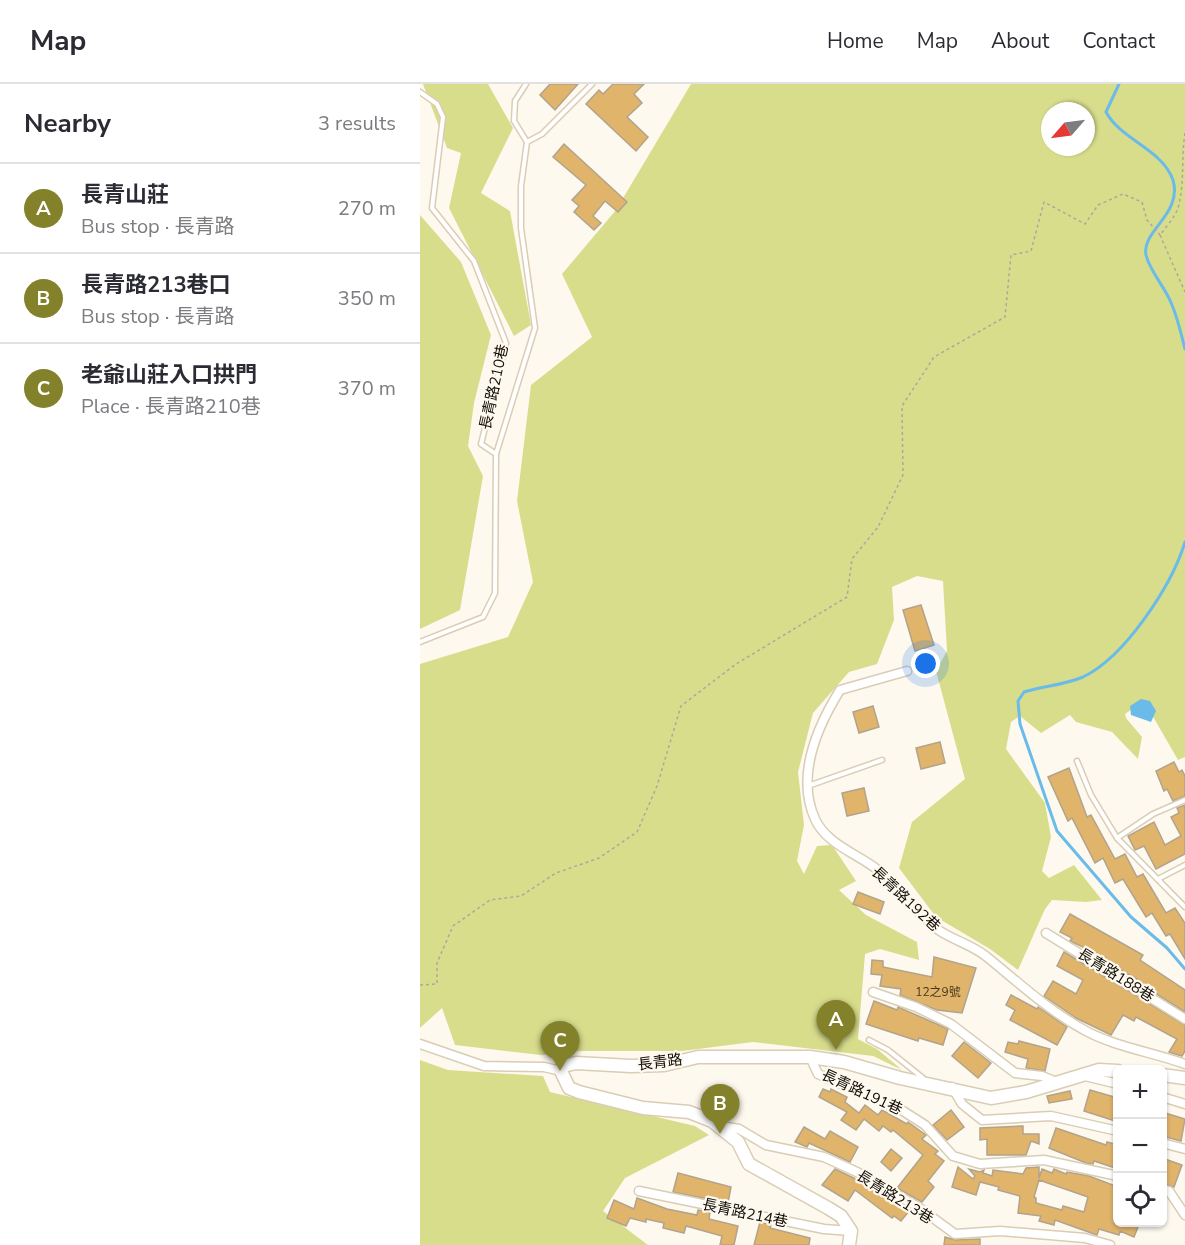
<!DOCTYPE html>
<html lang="en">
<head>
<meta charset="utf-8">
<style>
	body { margin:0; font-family:"Nunito Sans","Noto Sans TC",sans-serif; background:#f2f2f3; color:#2b2b33 }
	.controls { position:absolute; right:18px; bottom:18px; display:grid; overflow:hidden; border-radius:9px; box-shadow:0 2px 4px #0004 }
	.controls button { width:54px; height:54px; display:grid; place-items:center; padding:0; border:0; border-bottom:2px solid #e1e1e2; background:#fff; color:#2b2b33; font:30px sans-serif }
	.compass { position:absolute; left:621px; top:18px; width:54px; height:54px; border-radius:50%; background:#fff; box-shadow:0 2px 4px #0004; rotate:242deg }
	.you { position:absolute; left:506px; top:580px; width:21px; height:21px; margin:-15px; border:4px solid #fff; border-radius:50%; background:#1a73e8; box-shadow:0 0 0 9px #1a73e833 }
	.badge { display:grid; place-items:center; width:39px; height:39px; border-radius:50%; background:#838129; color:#fff; font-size:20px; font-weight:700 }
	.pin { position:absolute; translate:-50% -50px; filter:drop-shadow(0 2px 3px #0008) }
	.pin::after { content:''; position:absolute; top:32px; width:21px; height:18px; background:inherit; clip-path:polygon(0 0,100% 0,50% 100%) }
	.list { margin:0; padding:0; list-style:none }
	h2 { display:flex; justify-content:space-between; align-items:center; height:78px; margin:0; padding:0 24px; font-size:26px }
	h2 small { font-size:20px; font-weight:400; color:#7c7c81 }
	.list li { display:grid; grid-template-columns:39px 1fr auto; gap:18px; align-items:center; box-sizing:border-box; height:90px; padding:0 24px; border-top:2px solid #e1e1e2 }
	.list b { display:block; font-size:22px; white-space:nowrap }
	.list p { margin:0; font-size:20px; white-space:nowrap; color:#7c7c81 }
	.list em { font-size:20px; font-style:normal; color:#7c7c81 }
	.icon { flex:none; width:33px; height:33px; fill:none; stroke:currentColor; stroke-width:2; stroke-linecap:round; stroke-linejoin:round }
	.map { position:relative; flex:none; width:765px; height:1161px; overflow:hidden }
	header { display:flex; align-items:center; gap:36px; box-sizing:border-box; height:84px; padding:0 30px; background:#fff; border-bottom:2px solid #e1e1e2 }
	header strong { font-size:28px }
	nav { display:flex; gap:33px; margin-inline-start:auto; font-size:21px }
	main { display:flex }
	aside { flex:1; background:#fff }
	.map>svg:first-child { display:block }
	.green { fill:#d8dd8c; fill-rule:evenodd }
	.water { fill:#6abaea }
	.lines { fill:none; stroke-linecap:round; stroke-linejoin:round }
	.stream { stroke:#6abaea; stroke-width:3 }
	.building { fill:#e0b46b; stroke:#b1a38c; stroke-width:1.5; fill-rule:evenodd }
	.lane-casing { stroke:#d9cdb4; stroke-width:7 }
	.street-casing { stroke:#d9cdb4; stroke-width:11 }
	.secondary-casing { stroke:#d9cdb4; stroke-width:15 }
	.path { stroke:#aca79e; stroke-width:1.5; stroke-dasharray:3 3; stroke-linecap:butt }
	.lane { stroke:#fff; stroke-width:4 }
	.street { stroke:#fff; stroke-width:8 }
	.secondary { stroke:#fff; stroke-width:12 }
	.labels { text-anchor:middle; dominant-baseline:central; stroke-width:4.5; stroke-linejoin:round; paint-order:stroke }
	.number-label { font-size:12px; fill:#45371e }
	.street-label { font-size:15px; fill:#110d05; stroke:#fef9ef }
</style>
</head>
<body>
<header>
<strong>Map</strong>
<nav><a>Home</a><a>Map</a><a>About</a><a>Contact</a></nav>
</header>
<main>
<aside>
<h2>Nearby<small>3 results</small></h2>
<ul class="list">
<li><span class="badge">A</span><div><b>長青山莊</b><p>Bus stop · 長青路</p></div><em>270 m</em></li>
<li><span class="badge">B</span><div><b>長青路213巷口</b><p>Bus stop · 長青路</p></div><em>350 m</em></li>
<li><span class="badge">C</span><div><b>老爺山莊入口拱門</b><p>Place · 長青路210巷</p></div><em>370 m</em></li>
</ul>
</aside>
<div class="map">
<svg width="765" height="1161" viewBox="0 0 765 1161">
	<rect width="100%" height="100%" fill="#fef9ef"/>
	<!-- green -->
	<g class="green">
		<polygon points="3,0 68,0 93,44 61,109 90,127 111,241 94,252 29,124 41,69 27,64"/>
		<path d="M271 0H765V673L758 676 724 617 705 630 706 634 722 653 718 675 692 648 656 638 650 631 621 649 600 632 591 638 586 665 625 719 631 753 622 787 629 794 654 781 682 816 666 818 632 816 625 825 598 886 570 865 516 833 479 784 492 738 545 695 516 587 527 567 523 497 497 492 472 503 474 536 457 580 429 588 393 629 378 688 384 741 377 777 384 790 397 762 412 761 436 797 419 806 446 831 497 858 499 876 460 865 445 870 438 955 457 965 482 986 453 972 333 958 262 967H160L121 971 35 961 22 924 0 944V580L88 553 113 498 97 417 111 301 172 253 142 190 196 126ZM630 27H666V63H630Z"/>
		<polygon points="0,131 41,178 71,251 54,319 48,362 63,392 40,526 0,545"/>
		<polygon points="0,976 28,986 123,992 130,1008 275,1042 289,1051 205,1094 183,1127 228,1161 0,1161"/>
	</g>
	<!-- water -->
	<polygon class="water" points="721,615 730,617 736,627 731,638 711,631 710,622"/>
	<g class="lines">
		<!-- stream -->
		<g class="stream">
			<path d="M699 0 686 28C701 56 742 65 753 96 763 130 721 147 726 171 730 188 746 204 752 221 758 235 761 250 765 265"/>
			<path d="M765 458C752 501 705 573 663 593 644 601 624 602 604 608L598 617 600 640 637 747 711 833 747 864 765 885"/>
		</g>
	</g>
	<!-- building -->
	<g class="building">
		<polygon points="130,0 158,0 135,26 120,11"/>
		<polygon points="193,0 224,0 214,10 222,19 207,33 228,53 216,67 166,20 179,6 183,10"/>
		<polygon points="144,60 207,118 198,128 185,117 173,132 181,139 174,146 154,128 159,122 152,116 166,101 133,73"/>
		<polygon points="501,521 514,561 495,567 483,526"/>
		<polygon points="453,622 459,643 439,649 433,628"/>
		<polygon points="520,658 525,679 501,685 496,664"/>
		<polygon points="754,678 759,688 762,686 765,692 765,712 753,717 747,705 744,707 736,687"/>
		<polygon points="649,684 667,733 671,731 695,775 705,770 717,793 723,790 746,829 755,824 765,839 765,875 750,850 746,852 732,829 726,833 703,795 695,799 683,774 675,779 652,734 648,737 628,693"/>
		<polygon points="444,704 449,727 427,732 422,709"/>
		<polygon points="765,721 765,770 736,785 724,762 715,766 708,752 734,738 745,761 761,752 751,733 759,729 757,724"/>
		<polygon points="438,808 464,818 460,830 433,820"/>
		<polygon points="650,830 723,871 720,876 765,906 765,928 716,897 717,895 684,877 686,874 650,857 652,854 640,848"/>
		<polygon points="644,868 765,941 765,967 762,972 749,968 757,955 716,933 714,937 703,931 691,951 656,934 624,912 633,897 656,910 663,896 637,882"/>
		<polygon points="514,873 556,884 542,929 517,926 480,911 481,905 460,902 462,891 451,890 452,876 463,877 463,883 512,893"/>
		<polygon points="591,911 617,925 618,923 647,943 637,961 590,936 595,926 586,921"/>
		<polygon points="454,917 477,926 478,923 528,945 523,961 499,954 498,957 446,940"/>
		<polygon points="599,957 630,965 625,987 606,984 608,975 585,968 588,958 598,960"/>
		<polygon points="544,958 571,979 558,994 532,972"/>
		<polygon points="403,1005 410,1008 411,1005 427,1013 425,1018 439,1029 445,1021 458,1031 462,1026 487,1040 488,1038 506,1051 502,1055 518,1067 515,1070 524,1077 508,1097 514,1103 502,1118 477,1104 503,1071 473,1046 471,1048 463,1042 459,1047 444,1035 436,1046 421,1036 427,1028 399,1013"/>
		<polygon points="670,1006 698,1014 698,1038 664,1027"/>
		<polygon points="650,1007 652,1015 629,1019 627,1012"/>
		<polygon points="531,1026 544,1043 527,1056 513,1041"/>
		<polygon points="742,1028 765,1035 761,1057 742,1052"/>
		<polygon points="603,1042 603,1050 619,1050 619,1060 611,1057 606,1071 567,1071 567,1055 560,1056 560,1044"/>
		<polygon points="384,1043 405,1055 410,1047 438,1063 430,1078 389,1059 387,1063 375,1058"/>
		<polygon points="636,1044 686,1061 687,1058 698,1061 698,1085 674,1077 673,1080 666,1079 629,1064"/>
		<polygon points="471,1065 482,1074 471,1087 461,1078"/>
		<polygon points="742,1074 762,1081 754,1103 742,1099"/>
		<path d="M538 1083 553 1095 555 1092 549 1085 560 1088 564 1086 563 1089 572 1092 573 1086 603 1090 606 1084 619 1083V1094L622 1085 632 1089 634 1085 646 1090 647 1088 669 1092 698 1103V1138H720L714 1153 700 1147 699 1151 679 1145 677 1151 635 1136 634 1141 619 1137 621 1132 598 1129 600 1112 578 1106 579 1103 560 1098 556 1111 532 1103ZM619 1096 668 1113 664 1128 643 1122 642 1126 616 1119V1114L614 1113Z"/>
		<polygon points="415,1085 448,1101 490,1126 481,1137 474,1132 472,1134 435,1106 428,1117 402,1101"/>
		<polygon points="258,1089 311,1103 308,1119 253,1108"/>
		<polygon points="217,1114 247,1125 277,1131 278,1126 290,1128 289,1135 318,1142 314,1161 300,1161 302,1152 266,1142 264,1149 243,1144 244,1139 226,1135 226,1138 210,1134 206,1142 187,1134 194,1116 214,1125"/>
		<polygon points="340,1138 351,1141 350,1144 390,1154 389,1161 334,1161"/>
		<polygon points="525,1153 535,1156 560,1155 560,1161 524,1161"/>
	</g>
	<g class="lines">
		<!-- lane casing -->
		<g class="lane-casing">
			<g id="lane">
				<polyline points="0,8 17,20 23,33 12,124 54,177 86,259 61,360 76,370 75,509 63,533 0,558"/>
				<polyline points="107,58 122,50 172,0"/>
				<polyline points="76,370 115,244 101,144 101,102 107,58 94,37 95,17 106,0"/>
				<polyline points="657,677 671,711 697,754"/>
				<polyline points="388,702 462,676"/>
				<polyline points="765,716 733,730 697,754 765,823"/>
				<polyline points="738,795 765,781"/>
				<polyline points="449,956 468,966 503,994"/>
			</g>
		</g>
		<!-- street casing -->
		<g class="street-casing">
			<g id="street">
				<path d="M487 587 420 606C397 643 376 693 395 735 406 760 438 770 458 786 480 805 496 830 520 847 535 857 553 861 567 873 599 899 629 927 666 947 696 963 732 968 765 980"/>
				<polyline points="626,849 765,935"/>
				<polyline points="453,908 496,923 531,940 595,989 622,992 639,999"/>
				<polyline points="0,960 64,982 124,983 141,987"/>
				<polyline points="390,973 398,990 483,1027 505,1041 533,1072 560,1080 624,1076 698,1092"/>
				<polyline points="665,992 698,1000"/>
				<polyline points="532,1003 542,1020 562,1036 631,1032 698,1047"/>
				<polyline points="742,1013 765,1020"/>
				<polyline points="301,1042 319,1045 346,1061 404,1073 439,1089 498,1123 535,1150 580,1147 665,1154 690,1161"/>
				<polyline points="742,1059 765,1065"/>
				<polyline points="742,1105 749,1107 765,1131"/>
				<polyline points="219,1107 404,1145 431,1147"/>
			</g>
		</g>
		<!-- secondary casing -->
		<g class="secondary-casing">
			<g id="secondary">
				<polyline points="742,991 765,994"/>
				<polyline points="429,1161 431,1147 421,1132 408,1124 329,1080 318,1058 292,1037 269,1028 223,1024 159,1008 149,1004 141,987 143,982 156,979 211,982 244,981 278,973 390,973 424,978 480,994 571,1014 606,1008 679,986 698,987"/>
			</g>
		</g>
		<!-- path -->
		<g class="path">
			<path d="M765 49C761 74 765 99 758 124 755 133 746 143 740 151L765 208"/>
			<polyline points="0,901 17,900 17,879 33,842 70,816 101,812 136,789 179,774 217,748 237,702 261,622 316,580 427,513 432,475 458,443 483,391 482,322 514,273 585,233 591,171 611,167 624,118 665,140 678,121 703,110 722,118 727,136 740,151"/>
		</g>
		<!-- lane -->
		<use href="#lane" class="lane"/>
		<!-- street -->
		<use href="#street" class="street"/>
		<!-- secondary -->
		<use href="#secondary" class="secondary"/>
	</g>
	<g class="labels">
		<!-- number labels -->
		<g class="number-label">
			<text x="518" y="908">12之9號</text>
		</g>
		<!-- street labels -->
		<g class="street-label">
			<text transform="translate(74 303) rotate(-78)">長青路210巷</text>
			<text transform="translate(486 815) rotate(43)">長青路192巷</text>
			<text transform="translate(696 891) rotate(32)">長青路188巷</text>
			<text transform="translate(240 978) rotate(-7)">長青路</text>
			<text transform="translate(442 1008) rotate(25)">長青路191巷</text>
			<text transform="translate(475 1113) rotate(32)">長青路213巷</text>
			<text transform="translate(325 1129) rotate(12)">長青路214巷</text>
		</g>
	</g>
</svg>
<div class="controls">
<button>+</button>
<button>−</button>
<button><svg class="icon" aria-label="locate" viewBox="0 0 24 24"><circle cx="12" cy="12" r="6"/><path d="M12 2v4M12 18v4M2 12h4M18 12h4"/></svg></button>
</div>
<svg class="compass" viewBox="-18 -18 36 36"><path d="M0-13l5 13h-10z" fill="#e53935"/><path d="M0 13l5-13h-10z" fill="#7c7c81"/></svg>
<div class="you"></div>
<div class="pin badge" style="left:416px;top:966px">A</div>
<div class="pin badge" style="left:300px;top:1050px">B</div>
<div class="pin badge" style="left:140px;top:987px">C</div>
</div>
</main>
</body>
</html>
